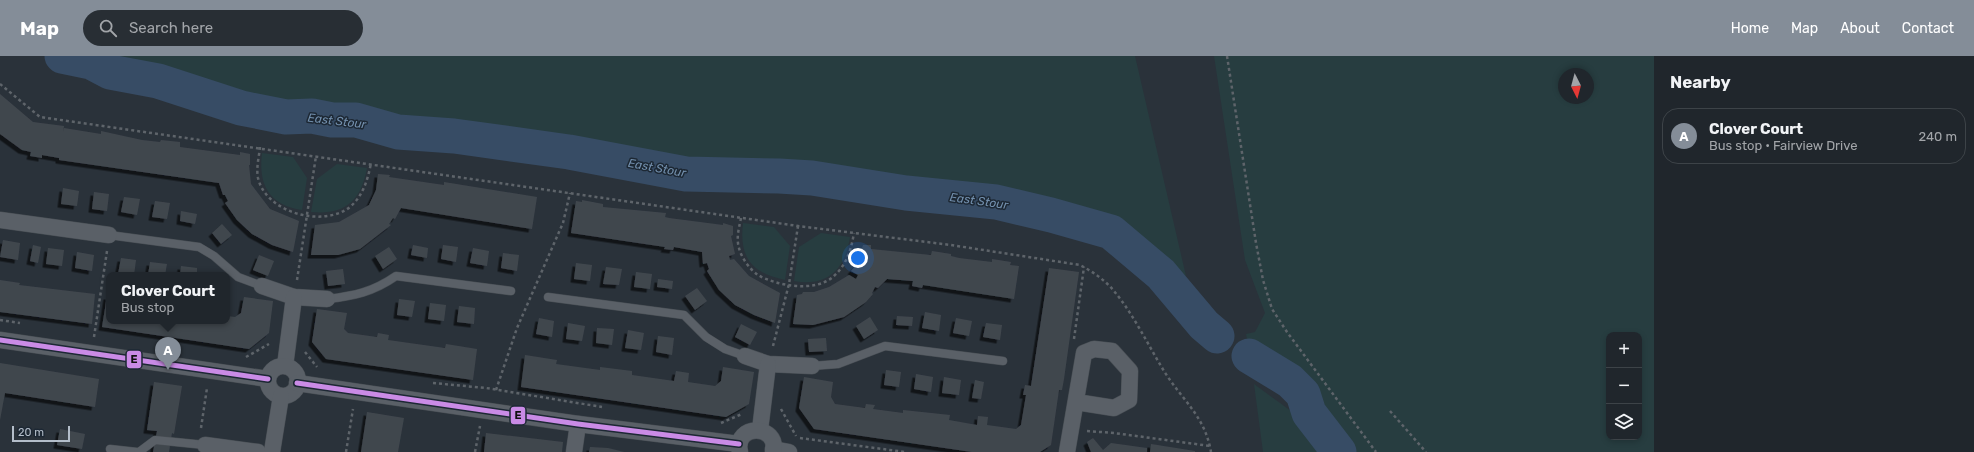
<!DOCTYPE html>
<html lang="en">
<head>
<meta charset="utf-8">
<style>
	body { margin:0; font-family:Rubik,sans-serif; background:#282e34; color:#f1f3f6 }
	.controls { position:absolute; right:12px; bottom:12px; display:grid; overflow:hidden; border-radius:8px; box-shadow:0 2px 6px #0003 }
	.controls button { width:36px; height:36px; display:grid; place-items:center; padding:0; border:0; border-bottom:1px solid #3d4348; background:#20262c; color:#f1f3f6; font:20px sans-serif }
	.compass { position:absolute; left:1558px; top:12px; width:36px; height:36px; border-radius:50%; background:#20262c; box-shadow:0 2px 6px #0003; rotate:174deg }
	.scale { position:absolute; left:12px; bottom:10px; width:58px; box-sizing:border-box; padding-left:4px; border:2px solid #b4beca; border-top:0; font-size:11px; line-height:14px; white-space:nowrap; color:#b4beca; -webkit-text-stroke:3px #1d2834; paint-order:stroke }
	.you { position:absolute; left:858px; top:202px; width:14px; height:14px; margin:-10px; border:3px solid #fff; border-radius:50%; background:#1a73e8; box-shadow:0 0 0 6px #1a73e833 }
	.badge { display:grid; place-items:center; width:26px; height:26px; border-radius:50%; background:#848d98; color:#fff; font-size:13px; font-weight:700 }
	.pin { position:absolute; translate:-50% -33px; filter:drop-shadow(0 1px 2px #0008) }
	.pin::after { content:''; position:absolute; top:21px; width:14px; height:12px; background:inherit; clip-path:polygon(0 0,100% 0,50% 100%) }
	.popup { position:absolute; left:106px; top:216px; width:124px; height:52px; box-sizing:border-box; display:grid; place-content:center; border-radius:8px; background:#20262c; filter:drop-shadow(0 1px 3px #0005); font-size:13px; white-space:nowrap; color:#a2a5a9 }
	.popup b { font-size:15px; color:#f1f3f6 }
	.popup::after { content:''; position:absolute; left:50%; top:100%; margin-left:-8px; border:8px solid transparent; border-top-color:#20262c }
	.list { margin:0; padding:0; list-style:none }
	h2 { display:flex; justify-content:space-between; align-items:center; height:52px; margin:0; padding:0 16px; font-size:17px }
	h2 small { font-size:13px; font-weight:400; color:#a2a5a9 }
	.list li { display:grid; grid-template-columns:26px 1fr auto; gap:12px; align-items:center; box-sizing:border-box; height:56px; margin:0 8px 8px; padding:0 8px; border:1px solid #3d4348; border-radius:16px }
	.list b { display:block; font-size:15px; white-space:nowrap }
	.list p { margin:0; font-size:13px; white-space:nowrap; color:#a2a5a9 }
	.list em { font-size:13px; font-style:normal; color:#a2a5a9 }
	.icon { flex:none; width:22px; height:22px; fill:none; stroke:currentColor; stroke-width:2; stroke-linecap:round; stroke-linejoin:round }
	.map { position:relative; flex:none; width:1654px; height:396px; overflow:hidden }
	header { display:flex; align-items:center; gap:24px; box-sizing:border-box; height:56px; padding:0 20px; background:#848d98; color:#fff }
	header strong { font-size:19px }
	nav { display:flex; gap:22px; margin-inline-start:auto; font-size:14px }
	.search { width:280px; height:36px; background:#282e34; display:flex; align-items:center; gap:10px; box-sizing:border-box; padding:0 14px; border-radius:22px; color:#a2a5a9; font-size:15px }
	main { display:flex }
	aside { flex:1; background:#20262c }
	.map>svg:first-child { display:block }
	.green { fill:#273d40; fill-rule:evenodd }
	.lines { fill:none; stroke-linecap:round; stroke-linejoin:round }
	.river { stroke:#374c65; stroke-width:35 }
	.building { fill:#41474e; filter:url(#shadow) }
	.lane-casing { stroke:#484e54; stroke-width:9 }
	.street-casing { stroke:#484e54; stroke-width:17 }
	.path { stroke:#5e646a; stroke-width:2.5; stroke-dasharray:3 3; stroke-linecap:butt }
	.lane { stroke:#5a6067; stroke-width:8 }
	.street { stroke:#5a6067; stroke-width:16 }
	.bus-1-casing { stroke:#1d2834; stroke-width:8 }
	.bus-1 { stroke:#ca8be6; stroke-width:5 }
	.labels { text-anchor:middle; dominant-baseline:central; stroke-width:3; stroke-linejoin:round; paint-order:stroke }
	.water-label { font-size:12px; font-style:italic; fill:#7390ae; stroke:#1d2834 }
	.line-badge { stroke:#1d2834; stroke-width:1.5 }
	.pale-badge-label { font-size:11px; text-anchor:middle; font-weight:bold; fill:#111 }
</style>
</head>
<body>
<header>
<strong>Map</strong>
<div class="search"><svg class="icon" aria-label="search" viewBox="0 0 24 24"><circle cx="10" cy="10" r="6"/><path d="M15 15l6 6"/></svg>Search here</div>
<nav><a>Home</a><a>Map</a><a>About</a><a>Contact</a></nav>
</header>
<main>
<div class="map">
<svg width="1654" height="396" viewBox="0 0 1654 396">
	<defs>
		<filter id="shadow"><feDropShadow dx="-3.5" dy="3.5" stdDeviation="0" flood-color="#0009"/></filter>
	</defs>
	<rect width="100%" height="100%" fill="#2a323a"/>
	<!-- green -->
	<g class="green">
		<polygon points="116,0 1135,0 1186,220 1078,149 734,105 682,108 566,82 286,49 227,36"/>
		<path d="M1214 0H1654V396H1349L1321 358 1311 335 1281 311 1248 289 1246 278 1255 276 1265 257 1245 204ZM1564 18H1588V42H1564ZM1609 279H1639V381H1609Z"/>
		<path d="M262 97 293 101 307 122 302 154C269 149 258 129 262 97Z"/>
		<path d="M337 108 367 112C361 145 345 159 311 156L317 123Z"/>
		<path d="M743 167 774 171 790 190 785 224C751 217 739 201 743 167Z"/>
		<path d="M821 177 850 181C845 214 827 231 794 225L799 191Z"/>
		<polygon points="1254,328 1291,355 1323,396 1263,396"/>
	</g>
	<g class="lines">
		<!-- river -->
		<g class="river">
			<polyline points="62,0 91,6 110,16 158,25 241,52 286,61 312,60 332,64 356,64 398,76 454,80 569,96 686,118 779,120 812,122 906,137 996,146 1051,159 1111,176 1161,218 1204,269 1217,280"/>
			<polyline points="1249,300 1290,325 1303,338 1309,357 1339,396"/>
		</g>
	</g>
	<!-- building -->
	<g class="building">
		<polygon points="0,38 33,66 64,70 63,76 64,72 101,78 101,75 142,84 160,86 161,84 180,86 180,91 240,99 240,96 250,98 250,109 249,109 251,128 270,153 299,165 293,196 272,189 252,178 237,164 225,147 228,145 225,139 223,139 219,127 59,104 59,102 42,99 42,102 30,100 31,96 22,94 0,78"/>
		<polygon points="378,118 390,119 389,121 444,129 444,126 537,141 532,173 401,152 395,163 393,162 389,168 391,169 360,193 338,199 311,199 315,169 339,166 369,149 376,134"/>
		<polygon points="63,132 79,135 77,150 61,148"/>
		<polygon points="94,136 109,138 107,155 92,153"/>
		<polygon points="124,141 140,143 137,159 121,156"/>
		<polygon points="582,144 603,148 603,151 666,157 665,161 669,162 723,169 723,167 733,170 733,179 731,180 735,198 729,200 730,204 734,203 749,220 780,237 775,267 754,259 735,249 719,234 707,215 709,213 707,207 703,208 702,196 674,191 673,194 664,193 665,191 571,177 576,145 582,146"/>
		<polygon points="155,145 170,147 167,163 152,161"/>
		<polygon points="181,155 197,158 195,168 180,165"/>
		<polygon points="222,168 232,179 221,188 212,177"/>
		<polygon points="3,184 20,187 18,204 0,201"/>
		<polygon points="33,189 41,191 38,207 30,205"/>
		<polygon points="413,189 428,192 427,202 411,199"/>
		<polygon points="443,189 458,191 456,206 441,203"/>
		<polygon points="863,189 871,189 871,193 931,199 932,195 951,198 951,200 959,202 992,206 992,203 1011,206 1010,209 1019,210 1014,243 923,229 922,232 912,230 913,225 887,223 878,232 875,231 872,237 873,238 866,246 844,261 813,269 793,268 797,239 802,238 803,236 814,236 829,231 849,219 856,223 858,219 851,215 857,208"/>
		<polygon points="389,191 397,203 383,213 375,200"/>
		<polygon points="48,192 64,194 62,210 46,208"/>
		<polygon points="473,192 489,195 487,210 470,207"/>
		<polygon points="77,196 94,199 92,215 75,212"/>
		<polygon points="503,197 519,199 517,215 501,212"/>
		<polygon points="259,199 274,205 268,220 253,214"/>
		<polygon points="121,202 136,204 134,219 118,218"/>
		<polygon points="150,206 167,208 165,219 148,219"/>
		<polygon points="576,207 592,209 590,225 574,223"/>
		<polygon points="181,210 197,212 197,219 180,219"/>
		<polygon points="606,211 622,213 619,229 603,228"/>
		<polygon points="1049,212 1079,216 1064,323 1062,334 1059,334 1051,389 1040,396 972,396 814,373 799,352 804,321 833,326 831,341 835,348 865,352 866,348 875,349 873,353 903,357 903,354 950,359 949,364 977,369 978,360 988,361 987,369 1016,373 1021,369 1026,339 1023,339 1025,329 1031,330"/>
		<polygon points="343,213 345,228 328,230 326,215"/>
		<polygon points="636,216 652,218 650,233 634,231"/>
		<polygon points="658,223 673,225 672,233 657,231"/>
		<polygon points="0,224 20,227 19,229 95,238 92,268 0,256"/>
		<polygon points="697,232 707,245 695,254 685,240"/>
		<polygon points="107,240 109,240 109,265 227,265 227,260 235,261 241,257 244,241 273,245 269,277 249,293 102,271"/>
		<polygon points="399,243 415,245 412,261 397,259"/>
		<polygon points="430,247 446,249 444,265 428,263"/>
		<polygon points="459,250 475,252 474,268 457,266"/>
		<polygon points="317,253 347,257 344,273 348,277 377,281 378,277 389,279 388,284 445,292 446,288 477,293 473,324 326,303 312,286"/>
		<polygon points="925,256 941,259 939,275 922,272"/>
		<polygon points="897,260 913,261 912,270 896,269"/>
		<polygon points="870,261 878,274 864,283 856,270"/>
		<polygon points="539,262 554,265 552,281 536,278"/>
		<polygon points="956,262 972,265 969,280 953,277"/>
		<polygon points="568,267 585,270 582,285 566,283"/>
		<polygon points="986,267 1002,269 1000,284 983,281"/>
		<polygon points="741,268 757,276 750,289 735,281"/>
		<polygon points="597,272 614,273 612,289 596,287"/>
		<polygon points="628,274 644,277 641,294 625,292"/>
		<polygon points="658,280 674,282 672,299 656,296"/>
		<polygon points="826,282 827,295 809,296 808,283"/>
		<polygon points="525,299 557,304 556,308 600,314 600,311 632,315 632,319 674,325 676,315 689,317 688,326 715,330 721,325 723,311 754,316 749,348 726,361 521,331"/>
		<polygon points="0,307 99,323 95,351 5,337 0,364"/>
		<polygon points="886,314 901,316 899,331 884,329"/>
		<polygon points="916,318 933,321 931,336 914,333"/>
		<polygon points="944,321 961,324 959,339 942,337"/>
		<polygon points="975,324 984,326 981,343 972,342"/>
		<polygon points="154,326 182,330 174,378 172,377 169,396 153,396 157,375 147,374"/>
		<polygon points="367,356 404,362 398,396 361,396"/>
		<polygon points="60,373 85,378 82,393 57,389"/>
		<polygon points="486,377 563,386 562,396 484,396"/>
		<polygon points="1093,382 1103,394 1111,387 1147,392 1147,396 1091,396 1087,386"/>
		<polygon points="1151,388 1195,395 1195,396 1150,396"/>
		<polygon points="590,391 608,392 624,396 589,396"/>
	</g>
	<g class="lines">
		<!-- lane casing -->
		<g class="lane-casing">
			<g id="lane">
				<polyline points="109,179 199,191 214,200 238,221 262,230"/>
				<polyline points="548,241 684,259 706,281 725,293 745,300"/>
				<path d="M327 243C354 240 373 236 396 220L511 235"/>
				<polyline points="812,310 838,308 885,290 1003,305"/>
				<polyline points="110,393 137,396"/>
				<polyline points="139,396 155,384 205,389"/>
			</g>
		</g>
		<!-- street casing -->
		<g class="street-casing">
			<g id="street">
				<polyline points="0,164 109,179"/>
				<polyline points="262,230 294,241 327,243"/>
				<polyline points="0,284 268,323"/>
				<polyline points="745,300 768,308 812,310"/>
				<polyline points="285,310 294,241"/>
				<circle cx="283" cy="325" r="15"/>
				<polyline points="297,327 578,368 739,388"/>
				<polyline points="760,374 768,308"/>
				<polyline points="205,389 258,396"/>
				<polyline points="773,393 789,396"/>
				<polyline points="272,396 281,340"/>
				<polyline points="574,396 578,368"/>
				<path d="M740 396C733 367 780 368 773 396"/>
				<polyline points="1067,396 1084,297 1094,293 1112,295 1130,315 1129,344 1114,352 1076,346"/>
			</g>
		</g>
		<!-- path -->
		<g class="path">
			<polyline points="1227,0 1256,187 1263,224 1272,253 1287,276 1376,396"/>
			<path d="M0 28 40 61 798 170 951 189 1080 209C1093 216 1105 224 1114 235 1134 259 1148 289 1164 315 1182 344 1205 360 1211 396"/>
			<path d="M260 91C259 101 256 112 258 122 266 157 323 172 350 151 363 140 368 123 371 107"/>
			<path d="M741 162C739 172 736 182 739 192 741 201 750 214 758 219 777 230 816 237 834 220 847 208 851 194 854 177"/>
			<polyline points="297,224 316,100"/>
			<polyline points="0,264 20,267"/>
			<polyline points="94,281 107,195"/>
			<polyline points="1074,283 1084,211"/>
			<polyline points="773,290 789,228 798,170"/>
			<polyline points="305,296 317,311"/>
			<polyline points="246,301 269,288"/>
			<polyline points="433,327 486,332 602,351"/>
			<polyline points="496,334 517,272 563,167 570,137"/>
			<polyline points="781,353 796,380"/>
			<polyline points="1390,355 1426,396"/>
			<polyline points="721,367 742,358"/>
			<polyline points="201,372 207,332"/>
			<polyline points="1087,375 1114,377 1210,390"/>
			<polyline points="800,382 905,396"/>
			<polyline points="346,396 353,353"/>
			<polyline points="475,396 480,370"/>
		</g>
		<!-- lane -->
		<use href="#lane" class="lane"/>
		<!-- street -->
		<use href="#street" class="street"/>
		<!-- bus-1 casing -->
		<g class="bus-1-casing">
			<g id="bus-1">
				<polyline points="0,284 268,323"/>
				<polyline points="297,327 578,368 739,388"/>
			</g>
		</g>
		<!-- bus-1 -->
		<use href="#bus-1" class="bus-1"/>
	</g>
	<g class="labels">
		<!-- water labels -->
		<g class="water-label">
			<text transform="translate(337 65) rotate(7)">East Stour</text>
			<text transform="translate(657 112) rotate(10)">East Stour</text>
			<text transform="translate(979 145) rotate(8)">East Stour</text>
		</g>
	</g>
	<g class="line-badge">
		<rect x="126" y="294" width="16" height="19" rx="4" fill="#ca8be6"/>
		<rect x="510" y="350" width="16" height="19" rx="4" fill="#ca8be6"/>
	</g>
	<g class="pale-badge-label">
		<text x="134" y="307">E</text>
		<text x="518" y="363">E</text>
	</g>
</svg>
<div class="controls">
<button>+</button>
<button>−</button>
<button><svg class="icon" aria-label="layers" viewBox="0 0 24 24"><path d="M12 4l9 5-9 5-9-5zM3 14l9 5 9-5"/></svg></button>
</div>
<svg class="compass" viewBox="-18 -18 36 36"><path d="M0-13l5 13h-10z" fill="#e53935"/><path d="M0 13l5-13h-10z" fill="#a2a5a9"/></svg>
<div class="scale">20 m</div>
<div class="you"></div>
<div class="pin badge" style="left:168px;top:314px">A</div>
<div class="popup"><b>Clover Court</b>Bus stop</div>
</div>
<aside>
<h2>Nearby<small></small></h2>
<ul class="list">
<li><span class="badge">A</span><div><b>Clover Court</b><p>Bus stop · Fairview Drive</p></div><em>240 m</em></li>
</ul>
</aside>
</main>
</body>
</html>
